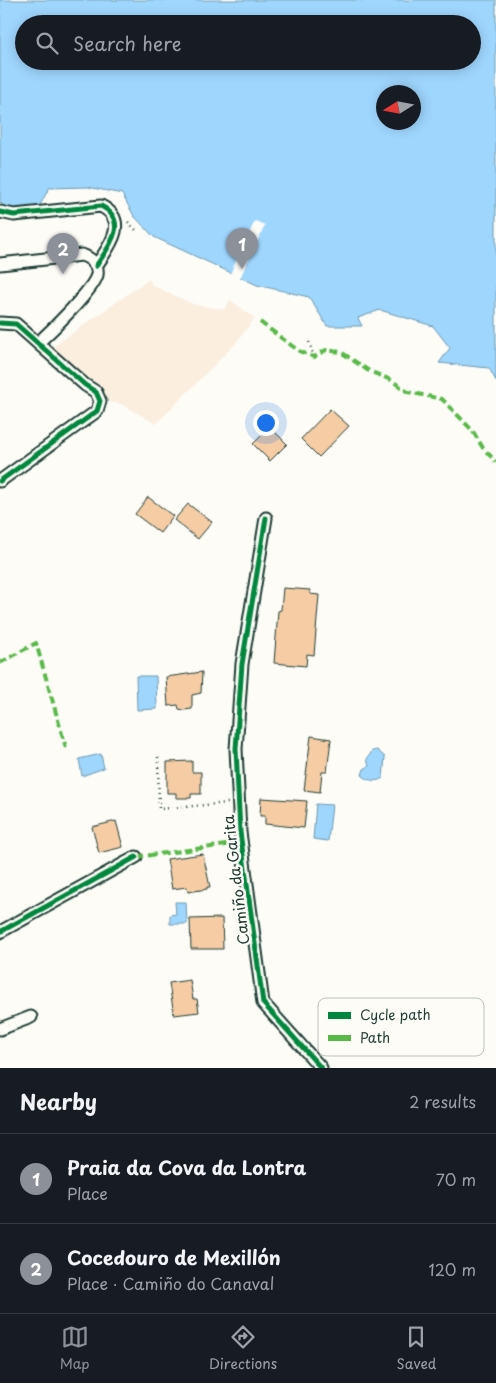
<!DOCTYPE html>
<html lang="en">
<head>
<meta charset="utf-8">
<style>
	body { margin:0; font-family:"Playpen Sans",sans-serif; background:#20242c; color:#f1f3f6 }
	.compass { position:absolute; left:376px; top:85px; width:45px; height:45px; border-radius:50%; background:#171b24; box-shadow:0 2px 12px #0003; rotate:259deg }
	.you { position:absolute; left:265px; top:422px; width:18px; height:18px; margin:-12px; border:4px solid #fff; border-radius:50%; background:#1a73e8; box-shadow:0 0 0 8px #1a73e833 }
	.badge { display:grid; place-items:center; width:32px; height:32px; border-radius:50%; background:#8c9099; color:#fff; font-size:16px; font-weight:700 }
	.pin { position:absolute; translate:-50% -41px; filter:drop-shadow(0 1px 2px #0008) }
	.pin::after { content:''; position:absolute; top:26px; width:18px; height:15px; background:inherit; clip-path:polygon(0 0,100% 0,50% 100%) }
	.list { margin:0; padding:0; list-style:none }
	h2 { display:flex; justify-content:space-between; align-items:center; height:65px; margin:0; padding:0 20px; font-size:21px }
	h2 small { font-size:16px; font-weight:400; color:#9ea1a6 }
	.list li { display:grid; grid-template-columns:32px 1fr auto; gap:15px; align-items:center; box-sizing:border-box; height:90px; padding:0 20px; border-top:1px solid #363941 }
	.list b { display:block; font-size:19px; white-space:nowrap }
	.list p { margin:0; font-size:16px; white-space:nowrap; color:#9ea1a6 }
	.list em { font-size:16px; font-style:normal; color:#9ea1a6 }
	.icon { flex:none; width:28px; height:28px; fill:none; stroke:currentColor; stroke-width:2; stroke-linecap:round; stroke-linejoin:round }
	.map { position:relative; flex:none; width:496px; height:1068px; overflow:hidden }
	.search { position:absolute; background:#171b24; box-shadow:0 2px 12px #0003; left:15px; right:15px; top:15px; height:55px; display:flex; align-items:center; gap:12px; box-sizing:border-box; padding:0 18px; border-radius:28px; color:#9ea1a6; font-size:19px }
	.sheet { height:245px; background:#171b24 }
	nav { display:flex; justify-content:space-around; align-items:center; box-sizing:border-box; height:70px; border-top:1px solid #363941; background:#171b24; font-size:14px; color:#9ea1a6 }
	nav a { display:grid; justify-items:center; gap:2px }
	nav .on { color:#8c9099 }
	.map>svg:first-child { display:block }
	.built { fill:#fbeede }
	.water { fill:#9fd6fe; stroke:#6c99ad; fill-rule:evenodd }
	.pier { fill:#fdfcf7 }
	.building { fill:#f5cca4; stroke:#1f3d34 }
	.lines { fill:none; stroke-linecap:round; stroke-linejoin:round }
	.minor-casing { stroke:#1f3d34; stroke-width:15 }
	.path { stroke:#1f3d34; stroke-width:2.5; stroke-dasharray:1 4; stroke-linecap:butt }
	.minor { stroke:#fdfcf7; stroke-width:11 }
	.quiet { stroke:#58b947; stroke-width:4; stroke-dasharray:8 4; stroke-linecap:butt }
	.cycleway-casing { stroke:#fdfcf7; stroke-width:8 }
	.cycleway { stroke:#00873e; stroke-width:5 }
	.labels { text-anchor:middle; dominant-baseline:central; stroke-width:5; stroke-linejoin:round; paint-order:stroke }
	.street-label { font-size:15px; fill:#1f3d34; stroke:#fdfcf7 }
	.key { fill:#fdfcf7; stroke:#bac3bc; stroke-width:1 }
	.key-label { font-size:14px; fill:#1f3d34 }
</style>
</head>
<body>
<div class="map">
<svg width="496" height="1068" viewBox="0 0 496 1068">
	<rect width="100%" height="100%" fill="#fdfcf7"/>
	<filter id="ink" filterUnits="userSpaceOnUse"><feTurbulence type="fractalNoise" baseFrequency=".02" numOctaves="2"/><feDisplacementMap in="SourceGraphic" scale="10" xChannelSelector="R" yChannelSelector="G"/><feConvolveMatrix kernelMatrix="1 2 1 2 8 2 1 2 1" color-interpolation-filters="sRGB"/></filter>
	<g filter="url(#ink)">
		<!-- built -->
		<polygon class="built" points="149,279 152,285 195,305 224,309 230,300 255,318 235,344 156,424 119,403 111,403 50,349"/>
		<!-- water -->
		<g class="water">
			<path d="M0 0H496V381L489 368 439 363 450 348 433 326 380 310 358 318 362 326H327L309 297 257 285 154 237 134 216 122 194 88 187 49 188 37 211 5 207 0 202ZM24 24H472V61H24ZM384 92H414V122H384Z"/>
			<polygon points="136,676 156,676 157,709 137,710"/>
			<path d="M377 750 385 757 383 778C376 783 367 780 362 775L364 769 369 766 367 759 372 751Z"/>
			<polygon points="101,754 104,768 82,776 79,759"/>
			<polygon points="316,804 332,805 328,841 313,839"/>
			<polygon points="175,902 186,902 187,924 170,924 170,915 176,914"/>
		</g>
		<!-- pier -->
		<polygon class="pier" points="255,221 265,225 239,280 229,276"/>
		<!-- building -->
		<g class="building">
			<polygon points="330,409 349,426 319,457 301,439"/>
			<polygon points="270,427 287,444 270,461 253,444"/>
			<polygon points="148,497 173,516 160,533 135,514"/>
			<polygon points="188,504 212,522 198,539 174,520"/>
			<polygon points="283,588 310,590 310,594 319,595 314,655 307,654 306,666 274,663 278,611 281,610"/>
			<polygon points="202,672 201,693 192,695 192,709 184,710 179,709 178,705 168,706 166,677"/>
			<polygon points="311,736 331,739 327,772 322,772 320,792 304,790"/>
			<polygon points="192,761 192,772 201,772 201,794 191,794 191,798 176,798 176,793 167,793 167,762"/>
			<polygon points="261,798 307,801 304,828 265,824 265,816 260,816"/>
			<polygon points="116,821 123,847 99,853 92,827"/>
			<polygon points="203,854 210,887 207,887 207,889 188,892 187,887 172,889 167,859"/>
			<polygon points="222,918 223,949 191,949 190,919"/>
			<polygon points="190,980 193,999 197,999 199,1012 174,1015 169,983"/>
		</g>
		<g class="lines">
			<!-- minor casing -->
			<g class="minor-casing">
				<g id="minor">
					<path d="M0 212 14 215 101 206C130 221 109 247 96 266"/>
					<path d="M0 264 82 255C90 258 99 264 97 275 93 290 51 331 38 343"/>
					<polyline points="0,323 16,324 85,385 96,392 100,401 97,411 0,481"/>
					<polyline points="266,518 242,664 236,749 240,832 263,1003 321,1068"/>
					<polyline points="0,932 136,857"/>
					<polyline points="0,1029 31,1017"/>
				</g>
			</g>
			<!-- path -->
			<g class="path">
				<polyline points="128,222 137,231"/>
				<polyline points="309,342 314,357"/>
				<polyline points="158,757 159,809 228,803"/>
			</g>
			<!-- minor -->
			<use href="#minor" class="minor"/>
			<!-- quiet -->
			<g class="quiet">
				<polyline points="260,322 299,351 314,357 326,350 341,352 369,371 391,380 408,392 442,399 472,430 483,448 496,462"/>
				<polyline points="0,663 36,643 66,748"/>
				<polyline points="136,857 241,843"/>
			</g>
			<!-- cycleway casing -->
			<g class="cycleway-casing">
				<g id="cycleway">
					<path d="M0 212 14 215 101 206C130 221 109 247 96 266"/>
					<polyline points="0,323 16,324 85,385 96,392 100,401 97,411 0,481"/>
					<polyline points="266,518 242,664 236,749 240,832 263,1003 321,1068"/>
					<polyline points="0,932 136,857"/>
				</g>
			</g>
			<!-- cycleway -->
			<use href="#cycleway" class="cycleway"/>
		</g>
	</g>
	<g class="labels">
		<!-- street labels -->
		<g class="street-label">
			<text transform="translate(235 880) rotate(-97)">Camiño da Garita</text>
		</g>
	</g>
	<!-- legend -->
	<rect x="318" y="998" width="166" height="58" rx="8" class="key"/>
	<rect x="328" y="1012" width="23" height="7" fill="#00873e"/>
	<rect x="328" y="1035" width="23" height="6" fill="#58b947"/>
	<g class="key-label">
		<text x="360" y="1020">Cycle path</text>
		<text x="360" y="1043">Path</text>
	</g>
</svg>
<svg class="compass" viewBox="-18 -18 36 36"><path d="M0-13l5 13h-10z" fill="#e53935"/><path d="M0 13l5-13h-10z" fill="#9ea1a6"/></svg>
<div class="you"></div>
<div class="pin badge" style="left:242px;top:269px">1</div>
<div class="pin badge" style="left:63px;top:274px">2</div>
<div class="search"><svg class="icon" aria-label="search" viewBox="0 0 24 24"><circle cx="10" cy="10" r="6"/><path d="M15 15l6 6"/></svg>Search here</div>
</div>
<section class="sheet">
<h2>Nearby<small>2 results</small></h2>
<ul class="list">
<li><span class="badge">1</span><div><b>Praia da Cova da Lontra</b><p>Place</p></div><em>70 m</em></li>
<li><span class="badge">2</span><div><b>Cocedouro de Mexillón</b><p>Place · Camiño do Canaval</p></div><em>120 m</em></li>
</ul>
</section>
<nav>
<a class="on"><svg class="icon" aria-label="map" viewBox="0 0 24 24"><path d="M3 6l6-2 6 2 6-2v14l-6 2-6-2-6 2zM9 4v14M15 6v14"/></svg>Map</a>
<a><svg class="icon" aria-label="directions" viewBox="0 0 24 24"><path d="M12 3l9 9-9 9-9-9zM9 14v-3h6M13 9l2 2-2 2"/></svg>Directions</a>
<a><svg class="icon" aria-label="saved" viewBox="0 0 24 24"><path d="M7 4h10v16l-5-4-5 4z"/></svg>Saved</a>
</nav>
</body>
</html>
